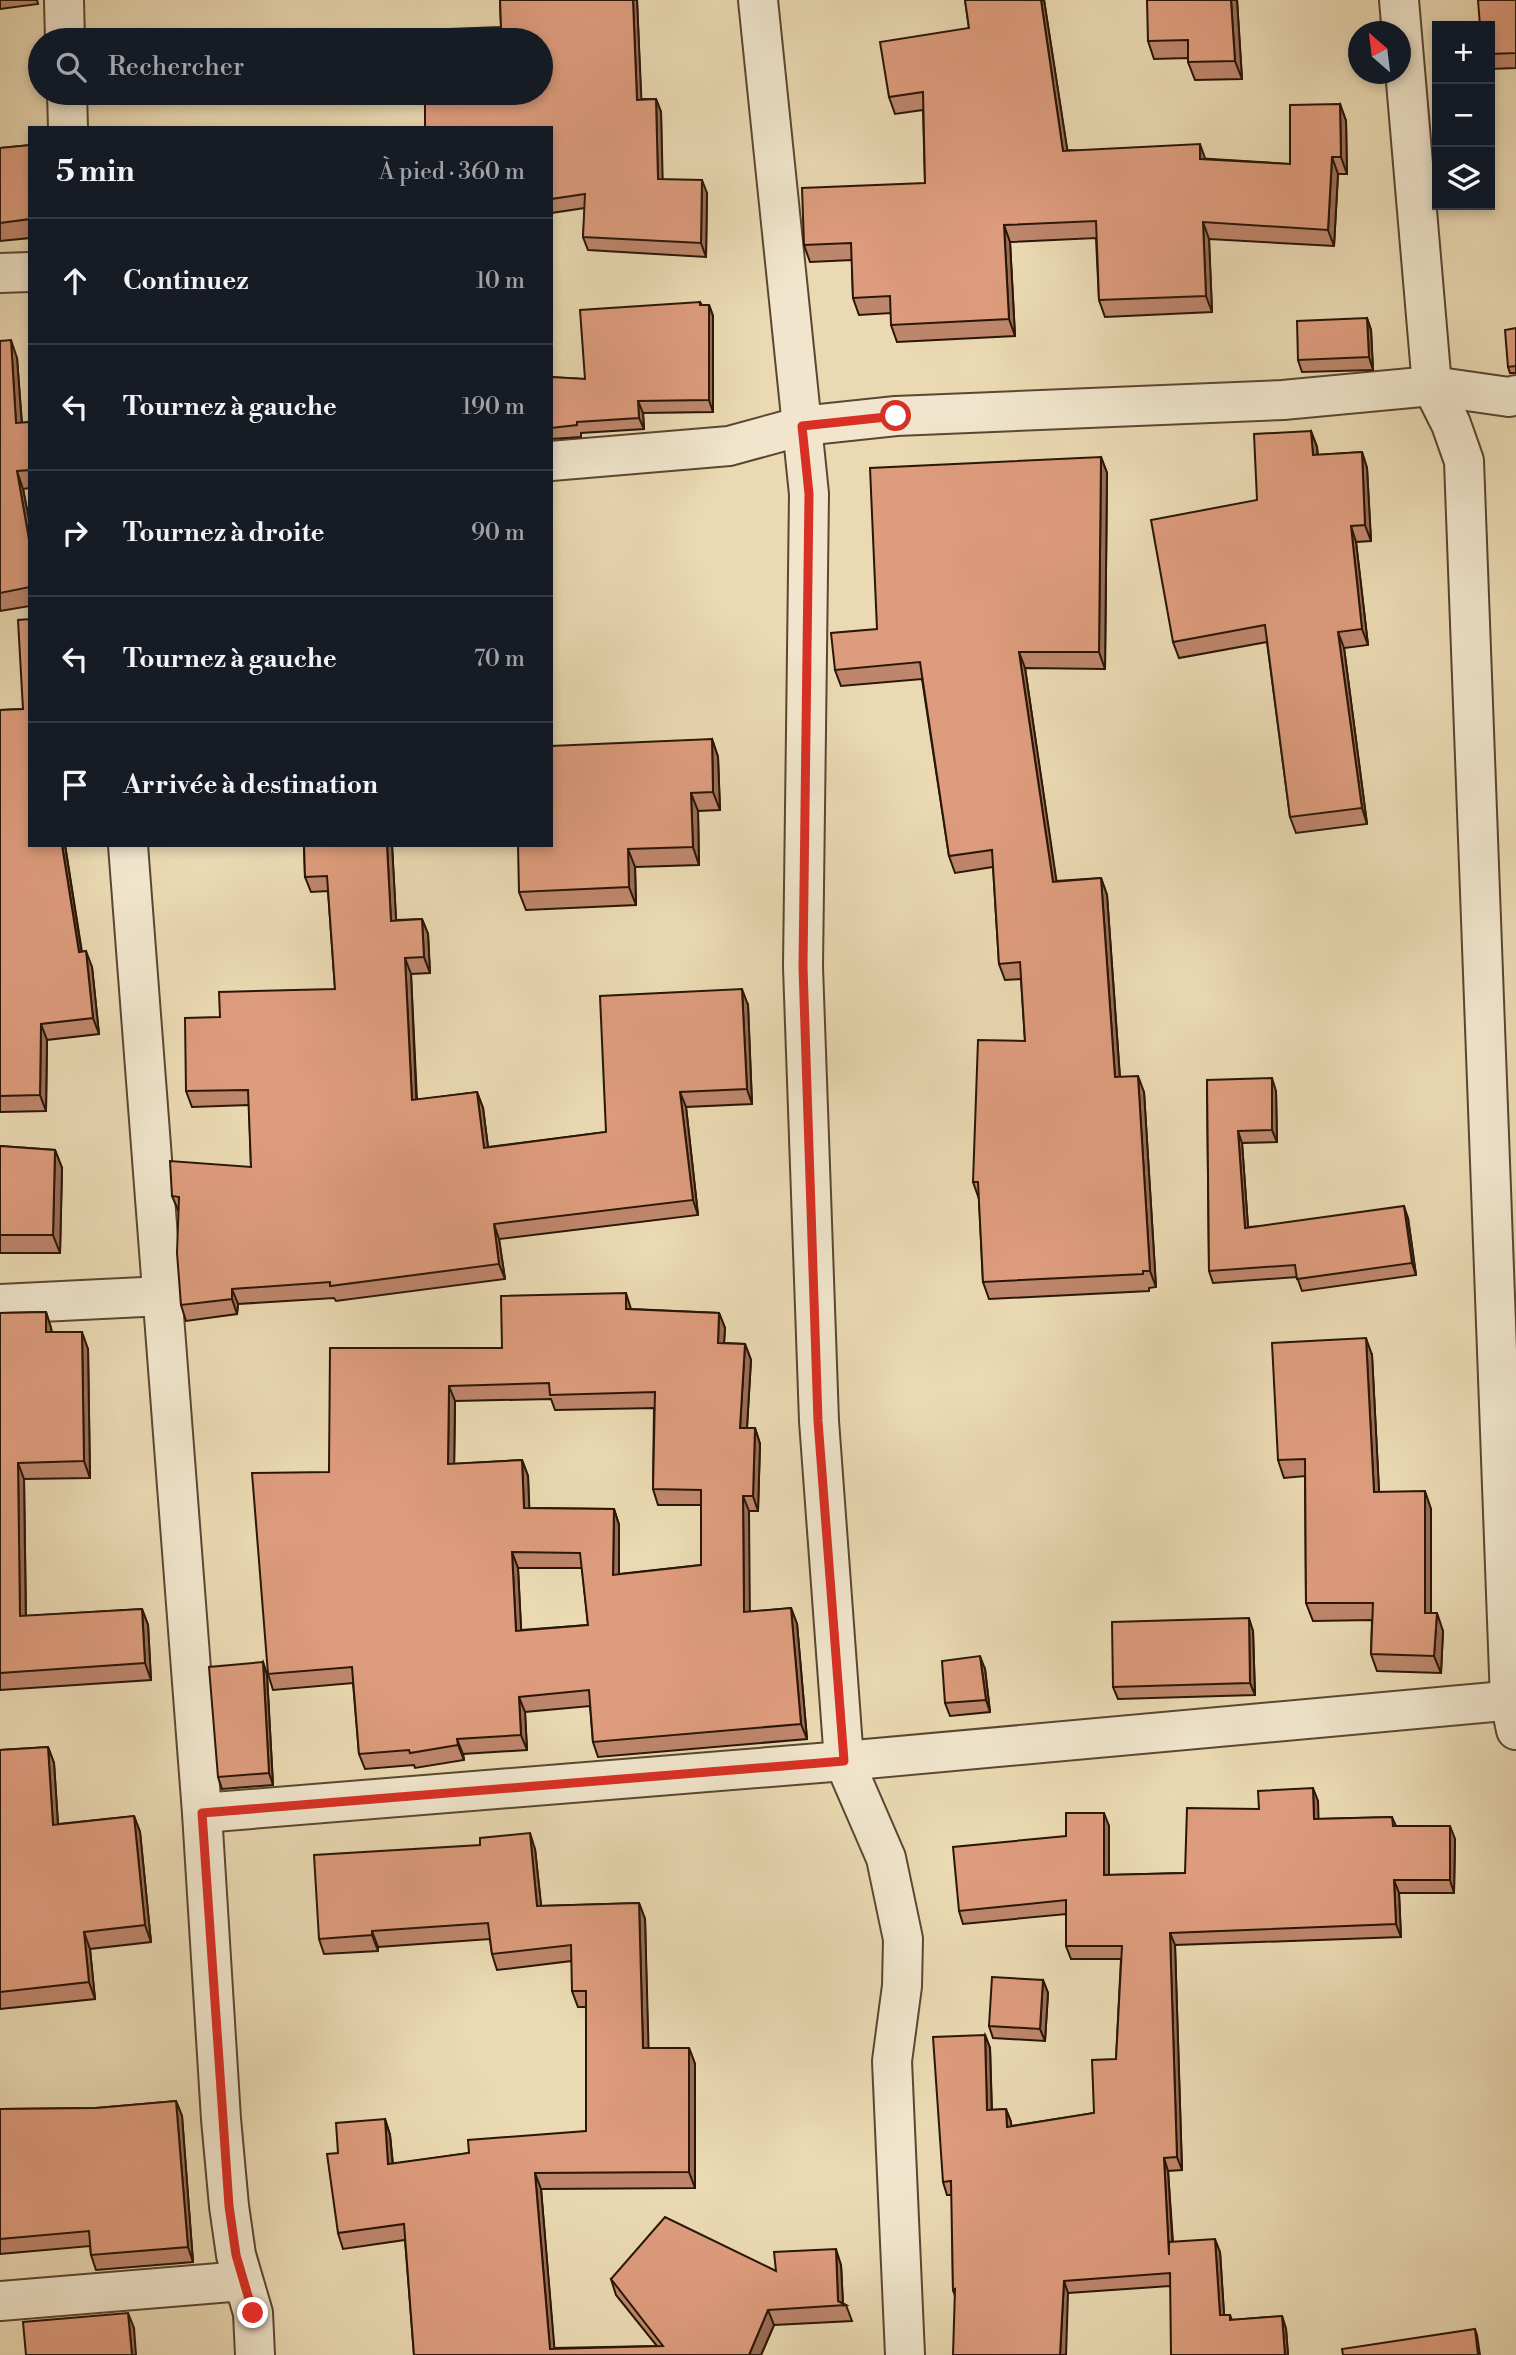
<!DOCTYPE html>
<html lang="fr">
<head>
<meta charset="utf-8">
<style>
	body { margin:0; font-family:"Libre Bodoni",serif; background:#242831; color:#f1f3f6 }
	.controls { position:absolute; right:21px; top:21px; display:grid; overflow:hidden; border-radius:0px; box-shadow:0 4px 10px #0003 }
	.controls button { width:63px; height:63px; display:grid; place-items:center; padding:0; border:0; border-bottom:2px solid #363941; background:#171b24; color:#f1f3f6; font:35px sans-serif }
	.compass { position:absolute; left:1348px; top:21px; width:63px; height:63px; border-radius:50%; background:#171b24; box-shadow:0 4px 10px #0003; rotate:332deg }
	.stop { position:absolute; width:21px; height:21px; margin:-16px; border:5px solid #d93025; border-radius:50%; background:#fff }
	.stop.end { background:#d93025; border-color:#fff; box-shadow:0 2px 7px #0008 }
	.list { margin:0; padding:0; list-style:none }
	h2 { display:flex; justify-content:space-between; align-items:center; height:91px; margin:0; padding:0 28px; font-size:30px }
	h2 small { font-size:23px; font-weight:400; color:#9ea1a6 }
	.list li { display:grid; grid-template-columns:46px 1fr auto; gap:21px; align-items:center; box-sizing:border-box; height:126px; padding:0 28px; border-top:2px solid #363941 }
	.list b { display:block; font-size:26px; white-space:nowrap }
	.list em { font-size:23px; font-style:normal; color:#9ea1a6 }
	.icon { flex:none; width:38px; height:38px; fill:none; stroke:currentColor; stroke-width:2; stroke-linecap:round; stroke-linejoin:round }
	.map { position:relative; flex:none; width:1516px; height:2355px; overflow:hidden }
	.search { position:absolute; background:#171b24; box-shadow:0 4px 10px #0003; left:28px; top:28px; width:525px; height:77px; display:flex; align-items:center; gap:18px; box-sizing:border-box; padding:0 24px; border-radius:38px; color:#9ea1a6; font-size:26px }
	.panel { position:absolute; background:#171b24; box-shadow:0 4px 10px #0003; left:28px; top:126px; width:525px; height:721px; border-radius:0px }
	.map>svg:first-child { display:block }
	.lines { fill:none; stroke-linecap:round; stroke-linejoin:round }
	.minor-casing { stroke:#5a4731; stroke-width:42 }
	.minor { stroke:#f1e6cd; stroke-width:38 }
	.wall { fill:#be866c; stroke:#2a1606; stroke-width:2; fill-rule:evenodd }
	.shaded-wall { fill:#9b6d58; stroke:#2a1606; stroke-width:2 }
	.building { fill:#dd9c7d; stroke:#2a1606; stroke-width:2; fill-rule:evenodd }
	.route { stroke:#d93025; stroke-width:9 }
</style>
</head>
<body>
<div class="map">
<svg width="1516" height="2355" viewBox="0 0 1516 2355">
	<rect width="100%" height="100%" fill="#ead9b2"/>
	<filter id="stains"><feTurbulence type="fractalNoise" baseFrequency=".00286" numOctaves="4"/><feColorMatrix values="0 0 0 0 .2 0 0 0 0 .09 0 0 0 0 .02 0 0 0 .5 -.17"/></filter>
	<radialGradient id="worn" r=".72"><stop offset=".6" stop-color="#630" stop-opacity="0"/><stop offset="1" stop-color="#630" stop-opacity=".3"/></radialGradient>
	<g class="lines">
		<!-- minor casing -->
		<g class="minor-casing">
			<g id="minor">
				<polyline points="64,0 65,40"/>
				<polyline points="758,0 809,494 803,967 819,1421 844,1761 886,1858 903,1939 902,1986 892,2061 905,2355"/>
				<polyline points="1399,0 1432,386 1451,424 1464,461 1510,1701 1516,1730"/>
				<polyline points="67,93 68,128"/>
				<polyline points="0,273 30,272"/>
				<polyline points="551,461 729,446 802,426 896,416 1283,400 1432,386 1509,397 1516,395"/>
				<polyline points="128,845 202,1813 221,2119 229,2206 236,2255 253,2313 255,2355"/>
				<polyline points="0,1304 163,1296"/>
				<polyline points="202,1813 844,1761 1516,1700"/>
				<polyline points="0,2301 243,2281"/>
			</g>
		</g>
		<!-- minor -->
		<use href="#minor" class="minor"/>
	</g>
	<!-- wall -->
	<g class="wall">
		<polygon points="0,0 37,0 38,4 0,9"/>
		<polygon points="500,0 637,0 641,99 656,99 661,112 662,179 707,193 706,257 588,250 583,237 585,208 551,213 551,128 501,27"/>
		<polygon points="965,0 1044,0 1067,150 1290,164 1340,104 1346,121 1347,174 1338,174 1334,246 1209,239 1212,312 1105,317 1099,300 1096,238 1010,242 1015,336 897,342 891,325 891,313 859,315 853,298 852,260 810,262 804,245 925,183 923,110 895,114 889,97 969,28"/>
		<polygon points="1237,0 1242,79 1195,80 1188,62 1188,58 1154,59 1148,41"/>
		<polygon points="1516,0 1516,68 1490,69 1490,26"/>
		<polygon points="30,145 30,238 0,241 0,148"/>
		<polygon points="700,302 702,305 709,305 713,316 713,412 643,413 644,429 581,433 581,437 551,439 551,377 585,379"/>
		<polygon points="1367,318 1371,330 1373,370 1302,372 1298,360"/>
		<polygon points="1516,328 1516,373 1510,373 1508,367"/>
		<polygon points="0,341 17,358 22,423 30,422 30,488 23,489 30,525 30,606 0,611"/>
		<polygon points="1311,431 1317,447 1318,455 1362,452 1367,468 1371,541 1356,542 1368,645 1344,648 1367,824 1296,833 1290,817 1267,642 1179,658 1173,642 1257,500"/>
		<polygon points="1101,457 1107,473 1105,669 1025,668 1056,881 1101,878 1107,895 1120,1077 1144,1092 1156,1287 1149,1288 1149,1291 989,1299 983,1282 979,1199 973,1182 1025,1041 1021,979 1005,980 999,964 993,867 955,873 949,856 922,679 841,686 835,670 877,629"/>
		<polygon points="30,619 30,845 65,845 82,952 92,967 99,1034 47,1040 46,1111 0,1112 0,710 23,709"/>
		<polygon points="712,739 718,757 720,810 698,811 699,865 635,867 636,905 526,910 519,892"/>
		<polygon points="304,845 392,845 396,920 422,919 428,934 430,973 411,974 417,1100 477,1092 483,1108 488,1147 606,1132 748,1005 752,1104 686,1107 698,1215 499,1239 505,1279 336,1301 334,1298 238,1304 237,1314 186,1321 181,1305 179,1212 172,1196 251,1167 249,1105 192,1107 186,1091 220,1017 335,989 328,891 311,892 305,877"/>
		<polygon points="1207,1080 1276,1091 1277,1142 1242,1143 1248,1227 1408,1218 1416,1275 1302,1291 1297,1277 1213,1283 1209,1271"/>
		<polygon points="0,1146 55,1150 62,1168 60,1253 0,1253"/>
		<path d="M631 1309 719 1313 725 1328 724 1343 745 1344 751 1360 747 1428H755L760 1444 758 1511H749V1612L791 1608 797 1624 807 1739 598 1757 593 1742 590 1706 525 1712 527 1750 463 1754 464 1760 415 1768 414 1765 365 1769 359 1754 353 1683 273 1690 268 1674 329 1472 502 1348ZM551 1399 555 1410 654 1408 653 1489 658 1505H701V1565L619 1574V1525L614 1509 529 1508 528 1476 522 1460 454 1464 455 1401ZM518 1568H582L588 1625 521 1630Z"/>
		<polygon points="46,1312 51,1328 52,1332 88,1349 90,1478 24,1479 26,1616 142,1609 148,1625 151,1680 0,1690 0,1313"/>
		<polygon points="1372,1355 1379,1492 1431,1509 1431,1613 1443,1631 1441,1673 1377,1671 1371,1654 1372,1620 1313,1621 1306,1603 1305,1476 1284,1478 1278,1460"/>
		<polygon points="1253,1631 1255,1695 1118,1699 1113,1687"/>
		<polygon points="263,1662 267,1675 273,1785 222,1789 218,1777"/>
		<polygon points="985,1669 990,1712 950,1716 945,1703"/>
		<polygon points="48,1747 54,1763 58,1824 134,1816 140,1832 151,1942 90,1949 95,1999 0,2009 0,1750"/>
		<polygon points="1318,1801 1318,1819 1392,1817 1396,1826 1455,1839 1454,1893 1399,1893 1401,1937 1175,1945 1182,2170 1168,2171 1173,2242 1220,2252 1224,2315 1230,2315 1232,2320 1282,2316 1286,2329 1288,2355 1170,2286 1068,2293 955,2296 953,2290 952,2195 947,2195 943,2182 985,2035 990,2048 992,2110 1006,2109 1011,2122 1011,2126 1094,2113 1116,2059 1121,1959 1071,1959 1066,1946 1066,1914 963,1924 959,1911 1066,1836 1109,1826 1109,1875 1185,1873 1259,1809"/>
		<polygon points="535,1849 541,1906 639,1903 645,1919 648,2048 689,2048 695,2064 695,2188 541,2189 554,2348 657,2346 616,2295 611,2279 776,2271 841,2265 843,2304 846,2305 852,2321 774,2325 761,2355 414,2355 405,2240 343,2249 338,2233 338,2153 385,2119 390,2135 393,2164 469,2153 586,2131 586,2007 578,2007 572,1991 572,1961 497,1970 492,1954 490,1939 378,1947 378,1951 324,1954 319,1939"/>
		<polygon points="1043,1980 1048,1993 1045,2041 993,2038 989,2026"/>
		<polygon points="176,2101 182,2116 193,2262 96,2270 91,2255 90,2246 0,2254 0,2109 96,2108"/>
	</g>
	<!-- shaded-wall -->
	<g class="shaded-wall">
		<polygon points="633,0 637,0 642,113 637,100"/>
		<polygon points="1041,0 1044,0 1070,167 1063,151"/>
		<polygon points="1231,0 1237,0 1242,79 1235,61"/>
		<polygon points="656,99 661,112 663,192 658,179"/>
		<polygon points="1340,104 1346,121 1347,174 1341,157"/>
		<polygon points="1200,144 1206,161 1200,159"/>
		<polygon points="1332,157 1338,174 1334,246 1328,230"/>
		<polygon points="702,180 707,193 706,257 701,243"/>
		<polygon points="1203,222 1209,239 1212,312 1206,296"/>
		<polygon points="1004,225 1010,242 1015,336 1009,319"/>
		<polygon points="709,305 713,316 713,412 709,400"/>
		<polygon points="1367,318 1371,330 1373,370 1369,357"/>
		<polygon points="11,340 17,358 23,441 16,423"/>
		<polygon points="638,401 643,413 644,429 639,418"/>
		<polygon points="1311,431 1317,447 1318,471 1313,455"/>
		<polygon points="1362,452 1367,468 1371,541 1365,525"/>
		<polygon points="1101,457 1107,473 1105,669 1099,652"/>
		<polygon points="17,471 23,489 30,525 30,545"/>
		<polygon points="1351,526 1356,542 1368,645 1362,629"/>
		<polygon points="1338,632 1344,648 1367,824 1362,808"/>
		<polygon points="1019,652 1025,668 1059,898 1053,882"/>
		<polygon points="712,739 718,757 720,810 713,792"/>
		<polygon points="691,793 698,811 699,865 693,847"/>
		<polygon points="62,845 65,845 84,968 79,952"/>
		<polygon points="387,845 392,845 397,936 391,921"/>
		<polygon points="628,849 635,867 636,905 629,887"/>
		<polygon points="1101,878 1107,895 1121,1094 1115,1077"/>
		<polygon points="422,919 428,934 430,973 424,957"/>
		<polygon points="86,951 92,967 99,1034 93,1018"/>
		<polygon points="405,958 411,974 417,1116 412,1100"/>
		<polygon points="742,989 748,1005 752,1104 747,1089"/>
		<polygon points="41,1024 47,1040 46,1111 40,1095"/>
		<polygon points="1138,1076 1144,1092 1156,1287 1150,1271"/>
		<polygon points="1272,1078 1276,1091 1277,1142 1272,1130"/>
		<polygon points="477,1092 483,1108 490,1163 484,1148"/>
		<polygon points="680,1092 686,1107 698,1215 693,1200"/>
		<polygon points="1238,1131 1242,1143 1249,1240 1245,1228"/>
		<polygon points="55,1150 62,1168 60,1253 53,1235"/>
		<polygon points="1404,1206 1408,1218 1416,1275 1412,1263"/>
		<polygon points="494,1224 499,1239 505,1279 499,1264"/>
		<polygon points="232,1289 238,1304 237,1314 232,1299"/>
		<polygon points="626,1293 631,1309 626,1309"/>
		<polygon points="46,1312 51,1328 52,1349 46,1332"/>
		<polygon points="719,1313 725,1328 723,1358 718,1343"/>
		<polygon points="82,1332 88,1349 90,1478 84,1461"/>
		<polygon points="1366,1338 1372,1355 1380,1509 1374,1492"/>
		<polygon points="745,1344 751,1360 746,1443 740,1428"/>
		<polygon points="449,1386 455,1401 454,1479 448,1464"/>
		<polygon points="755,1428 760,1444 758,1511 753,1496"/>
		<polygon points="522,1460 528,1476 530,1523 524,1508"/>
		<polygon points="18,1463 24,1479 26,1633 20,1616"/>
		<polygon points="1425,1491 1431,1509 1431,1630 1425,1613"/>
		<polygon points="743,1496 749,1511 750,1628 744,1612"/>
		<polygon points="614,1509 619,1525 619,1590 613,1575"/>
		<polygon points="512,1552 518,1568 522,1646 516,1631"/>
		<polygon points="791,1608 797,1624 807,1739 801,1724"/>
		<polygon points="142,1609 148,1625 151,1680 145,1663"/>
		<polygon points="1437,1613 1443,1631 1441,1673 1434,1656"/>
		<polygon points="1249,1618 1253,1631 1255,1695 1250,1683"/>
		<polygon points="980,1656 985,1669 990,1712 986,1700"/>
		<polygon points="263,1662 267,1675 273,1785 269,1773"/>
		<polygon points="519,1697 525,1712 527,1750 521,1735"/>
		<polygon points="457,1739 463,1754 464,1760 458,1745"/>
		<polygon points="48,1747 54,1763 59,1841 53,1825"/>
		<polygon points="1313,1788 1318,1801 1319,1832 1314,1819"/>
		<polygon points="1104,1813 1109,1826 1109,1888 1104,1875"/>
		<polygon points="134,1816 140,1832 151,1942 145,1925"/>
		<polygon points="1450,1826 1455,1839 1454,1893 1450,1880"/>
		<polygon points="530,1833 535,1849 543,1922 537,1906"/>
		<polygon points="1394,1880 1399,1893 1401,1937 1396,1924"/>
		<polygon points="639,1903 645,1919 649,2064 643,2048"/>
		<polygon points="372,1931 378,1947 378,1951 372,1935"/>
		<polygon points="84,1932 90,1949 95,1999 89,1982"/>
		<polygon points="1170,1933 1175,1945 1182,2170 1177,2157"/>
		<polygon points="1043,1980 1048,1993 1045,2041 1040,2029"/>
		<polygon points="985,2035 990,2048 992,2123 987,2110"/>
		<polygon points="689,2048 695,2064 695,2188 689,2172"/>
		<polygon points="176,2101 182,2116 193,2262 188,2247"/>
		<polygon points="1006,2109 1011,2122 1012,2140 1007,2127"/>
		<polygon points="385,2119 390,2135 394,2180 388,2164"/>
		<polygon points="1164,2158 1168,2171 1174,2268 1169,2255"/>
		<polygon points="535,2173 541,2189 555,2355 550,2349"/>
		<polygon points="1215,2239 1220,2252 1225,2328 1220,2315"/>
		<polygon points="836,2249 841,2265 843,2305 838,2301"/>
		<polygon points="1064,2281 1068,2293 1066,2355 1060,2355"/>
		<polygon points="768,2310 774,2325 761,2355 749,2355"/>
		<polygon points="128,2313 134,2328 136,2355 132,2355"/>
		<polygon points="1282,2316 1286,2329 1288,2355 1285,2355"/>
		<polygon points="1475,2329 1477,2335 1480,2355 1478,2355"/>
	</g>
	<!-- building -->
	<g class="building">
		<polygon points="500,0 633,0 637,100 656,99 658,179 702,180 701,243 583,237 585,194 551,199 551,128 425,128 425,93 541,93 541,40 424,40 424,30 501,27"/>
		<polygon points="965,0 1041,0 1063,151 1200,144 1200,159 1290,164 1290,105 1340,104 1341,157 1332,157 1328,230 1203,222 1206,296 1099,300 1096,221 1004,225 1009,319 891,325 890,296 853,298 851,243 804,245 802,188 925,183 923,92 889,97 880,42 969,28"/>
		<polygon points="1147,0 1231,0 1235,61 1188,62 1188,40 1148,41"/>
		<polygon points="1478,0 1516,0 1516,53 1490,54 1490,26 1480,26"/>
		<polygon points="30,145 30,219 0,223 0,148"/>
		<polygon points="700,302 700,305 709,305 709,400 638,401 639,418 577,422 577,425 551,428 551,377 585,379 580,310"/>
		<polygon points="1367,318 1369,357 1298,360 1297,321"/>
		<polygon points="1516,328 1516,366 1508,367 1505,330"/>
		<polygon points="11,340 16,423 30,422 30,470 17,471 30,545 30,587 0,593 0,341"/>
		<polygon points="1311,431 1313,455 1362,452 1365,525 1351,526 1362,629 1338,632 1362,808 1290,817 1265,625 1173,642 1151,520 1257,500 1254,434"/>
		<polygon points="1101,457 1099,652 1019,652 1053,882 1101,878 1115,1077 1138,1076 1150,1271 1143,1271 1143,1274 983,1282 978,1182 973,1182 978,1040 1025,1041 1020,962 999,964 992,850 949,856 920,662 835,670 831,633 877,629 870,468"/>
		<polygon points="30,619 30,845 62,845 79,952 86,951 93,1018 41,1024 40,1095 0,1096 0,710 23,709 18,620"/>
		<polygon points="712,739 713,792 691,793 693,847 628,849 629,887 519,892 518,845 551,845 551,746"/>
		<polygon points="304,845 387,845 391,921 422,919 424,957 405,958 412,1100 477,1092 484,1148 606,1132 600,996 742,989 747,1089 680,1092 693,1200 494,1224 499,1264 330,1286 330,1282 232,1289 232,1299 181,1305 177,1253 179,1197 172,1196 170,1161 251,1167 248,1090 186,1091 185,1018 220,1017 219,992 335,989 327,876 305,877"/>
		<polygon points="1272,1078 1272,1130 1238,1131 1245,1228 1404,1206 1412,1263 1297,1279 1295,1265 1209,1271 1207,1080"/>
		<polygon points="0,1146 55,1150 53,1235 0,1235"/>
		<path d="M626 1293V1309L719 1313 718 1343 745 1344 740 1428H755L753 1496H743L744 1612 791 1608 801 1724 593 1742 589 1690 519 1697 521 1735 457 1739 458 1745 410 1753 409 1750 359 1754 352 1667 268 1674 252 1473 329 1472 330 1348H502L501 1296ZM549 1383 550 1395 655 1392 653 1489 701 1490V1565L613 1575 614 1509 524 1508 522 1460 448 1464 449 1386ZM512 1552 580 1553 588 1625 516 1631Z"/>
		<polygon points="46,1312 46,1332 82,1332 84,1461 18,1463 20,1616 142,1609 145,1663 0,1673 0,1313"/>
		<polygon points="1366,1338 1374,1492 1425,1491 1425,1613 1437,1613 1434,1656 1371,1654 1373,1603 1306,1603 1305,1459 1278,1460 1272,1343"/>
		<polygon points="1249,1618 1250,1683 1113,1687 1112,1622"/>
		<polygon points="980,1656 986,1700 945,1703 942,1661"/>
		<polygon points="263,1662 269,1773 218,1777 209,1667"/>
		<polygon points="48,1747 53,1825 134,1816 145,1925 84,1932 89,1982 0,1992 0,1750"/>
		<polygon points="1313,1788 1314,1819 1392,1817 1393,1826 1450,1826 1450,1880 1394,1880 1396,1924 1170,1933 1177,2157 1164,2158 1169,2255 1169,2242 1215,2239 1220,2315 1230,2315 1230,2320 1282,2316 1285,2355 1171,2355 1170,2273 1064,2281 1060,2355 953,2355 955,2289 953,2290 951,2181 943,2182 933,2037 985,2035 987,2110 1006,2109 1007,2127 1094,2113 1092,2060 1116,2059 1122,1946 1066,1946 1066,1900 959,1911 953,1847 1066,1836 1066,1813 1104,1813 1104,1875 1185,1873 1187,1808 1259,1809 1258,1791"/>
		<polygon points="530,1833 537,1906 639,1903 643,2048 689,2048 689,2172 535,2173 550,2349 663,2346 611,2279 665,2217 776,2271 774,2252 836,2249 838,2301 846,2305 768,2310 749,2355 414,2355 404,2224 338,2233 327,2154 338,2153 336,2123 385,2119 388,2164 469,2153 468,2140 586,2131 586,1991 572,1991 571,1945 492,1954 488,1923 372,1931 372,1935 319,1939 314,1855 480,1845 480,1838"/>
		<polygon points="992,1977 1043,1980 1040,2029 989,2026"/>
		<polygon points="176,2101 188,2247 91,2255 89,2231 0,2239 0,2109 96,2108"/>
		<polygon points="128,2313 132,2355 26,2355 23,2322"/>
		<polygon points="1475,2329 1478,2355 1343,2355 1342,2349"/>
	</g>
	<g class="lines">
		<!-- route -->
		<polyline class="route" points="253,2313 236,2255 229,2206 202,1813 844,1761 818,1421 803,967 809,494 802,426 896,416"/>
	</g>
	<rect width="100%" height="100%" filter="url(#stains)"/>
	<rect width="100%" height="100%" fill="url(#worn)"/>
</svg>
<div class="controls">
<button>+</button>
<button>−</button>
<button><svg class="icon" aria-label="layers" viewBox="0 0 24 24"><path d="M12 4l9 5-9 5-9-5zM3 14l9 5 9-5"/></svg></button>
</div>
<svg class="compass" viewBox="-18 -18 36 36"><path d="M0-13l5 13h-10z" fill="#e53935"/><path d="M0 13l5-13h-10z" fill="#9ea1a6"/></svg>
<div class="stop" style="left:896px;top:416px"></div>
<div class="stop end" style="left:253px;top:2313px"></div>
<div class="search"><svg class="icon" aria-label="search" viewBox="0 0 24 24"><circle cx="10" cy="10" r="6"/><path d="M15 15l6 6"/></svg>Rechercher</div>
<section class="panel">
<h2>5 min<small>À pied · 360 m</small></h2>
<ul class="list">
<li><svg class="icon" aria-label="ahead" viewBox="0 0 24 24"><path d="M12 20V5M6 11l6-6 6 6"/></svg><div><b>Continuez</b></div><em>10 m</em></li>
<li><svg class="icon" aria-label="left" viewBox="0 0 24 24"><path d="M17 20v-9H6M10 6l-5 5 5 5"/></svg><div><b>Tournez à gauche</b></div><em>190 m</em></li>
<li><svg class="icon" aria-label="right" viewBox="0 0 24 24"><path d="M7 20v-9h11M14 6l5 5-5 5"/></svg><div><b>Tournez à droite</b></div><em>90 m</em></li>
<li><svg class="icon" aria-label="left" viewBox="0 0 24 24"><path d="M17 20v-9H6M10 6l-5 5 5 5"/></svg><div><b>Tournez à gauche</b></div><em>70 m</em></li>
<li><svg class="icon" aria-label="arrive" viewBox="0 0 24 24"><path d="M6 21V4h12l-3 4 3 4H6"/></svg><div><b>Arrivée à destination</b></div></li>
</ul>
</section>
</div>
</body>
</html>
